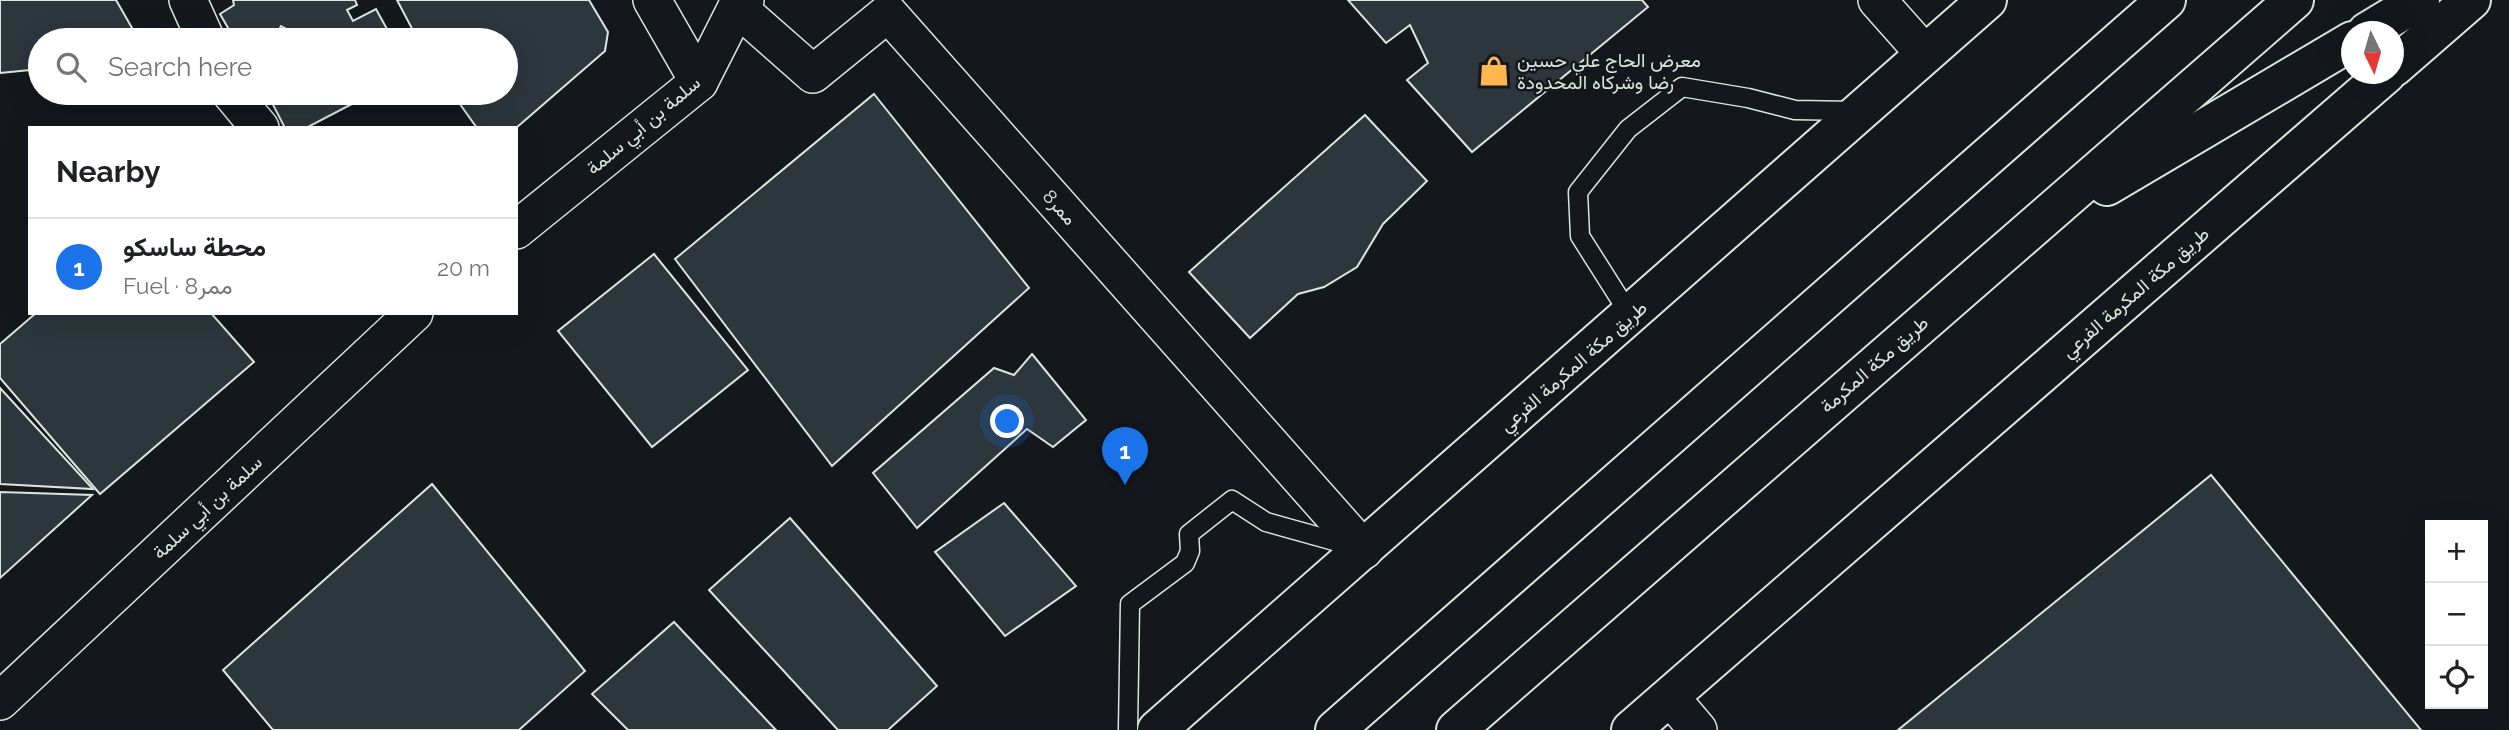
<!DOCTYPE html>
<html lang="en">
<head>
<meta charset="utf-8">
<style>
	body { margin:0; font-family:Raleway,Vazirmatn,sans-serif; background:#f2f2f2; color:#202124 }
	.controls { position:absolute; right:21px; bottom:21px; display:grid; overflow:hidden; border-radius:0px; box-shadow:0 7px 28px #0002 }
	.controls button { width:63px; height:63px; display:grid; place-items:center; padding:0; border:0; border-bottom:2px solid #e0e0e0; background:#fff; color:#202124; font:35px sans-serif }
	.compass { position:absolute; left:2341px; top:21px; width:63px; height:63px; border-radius:50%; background:#fff; box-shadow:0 7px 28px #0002; rotate:175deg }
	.you { position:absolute; left:1008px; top:422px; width:24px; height:24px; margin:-18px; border:5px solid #fff; border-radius:50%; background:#1a73e8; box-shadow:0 0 0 10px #1a73e833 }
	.badge { display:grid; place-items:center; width:46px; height:46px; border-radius:50%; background:#1a73e8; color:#fff; font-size:23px; font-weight:700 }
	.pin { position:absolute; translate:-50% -58px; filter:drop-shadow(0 2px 4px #0008) }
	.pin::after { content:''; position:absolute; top:37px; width:24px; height:21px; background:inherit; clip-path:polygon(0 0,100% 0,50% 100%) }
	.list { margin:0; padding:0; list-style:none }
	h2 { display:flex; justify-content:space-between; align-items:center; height:91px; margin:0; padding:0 28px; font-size:30px }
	h2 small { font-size:23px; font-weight:400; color:#757577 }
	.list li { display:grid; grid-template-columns:46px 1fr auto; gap:21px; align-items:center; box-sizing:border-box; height:98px; padding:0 28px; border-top:2px solid #e0e0e0 }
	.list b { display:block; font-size:26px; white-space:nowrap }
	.list p { margin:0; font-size:23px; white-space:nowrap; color:#757577 }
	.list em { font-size:23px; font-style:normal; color:#757577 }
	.icon { flex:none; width:38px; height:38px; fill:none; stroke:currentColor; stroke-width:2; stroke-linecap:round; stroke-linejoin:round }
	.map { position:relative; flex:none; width:2509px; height:730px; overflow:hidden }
	.search { position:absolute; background:#fff; box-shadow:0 7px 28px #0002; left:28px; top:28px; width:490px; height:77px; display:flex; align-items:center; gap:18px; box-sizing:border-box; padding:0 24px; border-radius:38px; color:#757577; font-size:26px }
	.panel { position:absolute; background:#fff; box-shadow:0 7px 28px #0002; left:28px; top:126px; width:490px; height:189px; border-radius:0px }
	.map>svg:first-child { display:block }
	.building { fill:#2c363c; stroke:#d8e6dc; stroke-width:2 }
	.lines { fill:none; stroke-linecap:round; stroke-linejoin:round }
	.lane-casing { stroke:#d8e6dc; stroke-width:21 }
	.street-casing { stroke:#d8e6dc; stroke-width:40 }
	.secondary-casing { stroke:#d8e6dc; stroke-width:42 }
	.primary-casing { stroke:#d8e6dc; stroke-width:42 }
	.highway-casing { stroke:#d8e6dc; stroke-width:42 }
	.lane { stroke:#14181c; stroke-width:18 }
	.street { stroke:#14181c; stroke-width:37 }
	.secondary { stroke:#14181c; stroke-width:38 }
	.primary { stroke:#14181c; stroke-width:38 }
	.highway { stroke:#14181c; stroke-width:38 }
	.labels { text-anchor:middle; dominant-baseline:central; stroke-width:5; stroke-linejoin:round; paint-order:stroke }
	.poi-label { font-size:19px; fill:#d8e6dc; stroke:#14181c; text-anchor:start }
	.street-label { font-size:19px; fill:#d8e6dc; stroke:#14181c }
</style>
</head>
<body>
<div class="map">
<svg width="2509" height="730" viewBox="0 0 2509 730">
	<rect width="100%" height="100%" fill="#14181c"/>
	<!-- building -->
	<g class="building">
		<polygon points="0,0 116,0 139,40 40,40 40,69 0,73"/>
		<polygon points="233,0 355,0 357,5 347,10 353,21 376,9 393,40 307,40 281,26 274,40 235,40 220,14 234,5"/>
		<polygon points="397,0 589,0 608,32 605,51 516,128 477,128 452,93 506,93 506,40 418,40"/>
		<polygon points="1348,0 1642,0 1648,7 1472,152 1407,80 1428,63 1410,25 1386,43"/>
		<polygon points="267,93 373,93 306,128 285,128"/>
		<polygon points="874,94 1029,288 832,466 675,259"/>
		<polygon points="1365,115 1427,181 1383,224 1357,267 1324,287 1298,294 1250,338 1189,272"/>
		<polygon points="654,254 748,370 652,447 558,331"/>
		<polygon points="36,313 211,313 254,362 100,494 0,378 0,344"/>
		<polygon points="1032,354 1086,420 1053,447 1027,429 917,528 873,473 994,368 1014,375"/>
		<polygon points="0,388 93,489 0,484"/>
		<polygon points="2211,475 2421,730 1898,730"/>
		<polygon points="432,484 585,671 519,730 273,730 223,670"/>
		<polygon points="0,492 92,495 0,578"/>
		<polygon points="1004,503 1076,586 1005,636 935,552"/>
		<polygon points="790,518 937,686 888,730 838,730 709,590"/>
		<polygon points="674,622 776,730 628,730 592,694"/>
	</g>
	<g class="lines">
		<!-- lane casing -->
		<g class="lane-casing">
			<g id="lane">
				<polyline points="1630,315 1580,236 1578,192 1628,129 1682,87 1748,98 1795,110 1854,111"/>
				<polyline points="1128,730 1130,604 1185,563 1190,551 1189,534 1232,500 1266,522 1352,546"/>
			</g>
		</g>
		<!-- street casing -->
		<g class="street-casing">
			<g id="street">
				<polyline points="188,0 206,40"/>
				<polyline points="652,0 699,82"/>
				<polyline points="1877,0 1925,54"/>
				<polyline points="737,7 813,74 888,13 1364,550"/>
				<polyline points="231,93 260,128"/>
				<polyline points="516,230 699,82 737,7 745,0"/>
				<polyline points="1670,697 1698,730"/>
				<polyline points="0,701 414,313"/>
			</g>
		</g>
		<!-- secondary casing -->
		<g class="secondary-casing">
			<polyline id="secondary" points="1157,730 1987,0"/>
		</g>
		<!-- primary casing -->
		<g class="primary-casing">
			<g id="primary">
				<polyline points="2394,67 2471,0"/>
				<polyline points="1631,730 2386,74"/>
			</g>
		</g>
		<!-- highway casing -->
		<g class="highway-casing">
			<g id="highway">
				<polyline points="2367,32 2420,0"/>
				<polyline points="2107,186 2352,41"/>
				<polyline points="1335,730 2166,0"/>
				<polyline points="1456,730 2294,0"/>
			</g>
		</g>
		<!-- lane -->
		<use href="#lane" class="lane"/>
		<!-- street -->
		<use href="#street" class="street"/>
		<!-- secondary -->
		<use href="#secondary" class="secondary"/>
		<!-- primary -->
		<use href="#primary" class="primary"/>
		<!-- highway -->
		<use href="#highway" class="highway"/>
	</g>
	<!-- icons -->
	<defs>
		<g id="shop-bare" transform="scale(2.415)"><path d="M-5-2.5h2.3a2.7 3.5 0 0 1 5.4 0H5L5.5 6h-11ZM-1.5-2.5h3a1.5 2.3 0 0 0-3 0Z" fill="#ffb74d" stroke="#14181c" stroke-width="2.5" paint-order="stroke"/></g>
	</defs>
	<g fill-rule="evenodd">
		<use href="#shop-bare" x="1494" y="71"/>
	</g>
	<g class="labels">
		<!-- poi labels -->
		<g class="poi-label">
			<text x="1517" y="60">معرض الحاج علي حسين<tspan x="1517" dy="22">رضا وشركاه المحدودة</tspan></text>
		</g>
		<!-- street labels -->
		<g class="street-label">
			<text transform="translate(643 125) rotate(-40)">سلمة بن أبي سلمة</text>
			<text transform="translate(1060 207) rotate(48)">ممر8</text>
			<text transform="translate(2135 292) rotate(-41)">طريق مكة المكرمة الفرعي</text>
			<text transform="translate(1874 364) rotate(-41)">طريق مكة المكرمة</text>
			<text transform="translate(1573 366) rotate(-41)">طريق مكة المكرمة الفرعي</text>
			<text transform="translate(207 507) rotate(-43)">سلمة بن أبي سلمة</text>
		</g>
	</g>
</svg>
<div class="controls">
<button>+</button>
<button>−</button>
<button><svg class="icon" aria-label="locate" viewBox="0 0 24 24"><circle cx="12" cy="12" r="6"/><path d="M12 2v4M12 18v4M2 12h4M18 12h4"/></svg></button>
</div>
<svg class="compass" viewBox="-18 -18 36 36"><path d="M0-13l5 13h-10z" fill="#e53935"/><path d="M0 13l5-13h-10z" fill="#757577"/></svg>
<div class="you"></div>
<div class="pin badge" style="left:1125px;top:485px">1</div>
<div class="search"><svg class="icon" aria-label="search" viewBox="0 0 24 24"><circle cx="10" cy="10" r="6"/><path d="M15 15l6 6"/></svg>Search here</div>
<section class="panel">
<h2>Nearby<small></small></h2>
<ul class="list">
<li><span class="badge">1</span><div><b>محطة ساسكو</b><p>Fuel · ممر8</p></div><em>20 m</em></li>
</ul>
</section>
</div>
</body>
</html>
